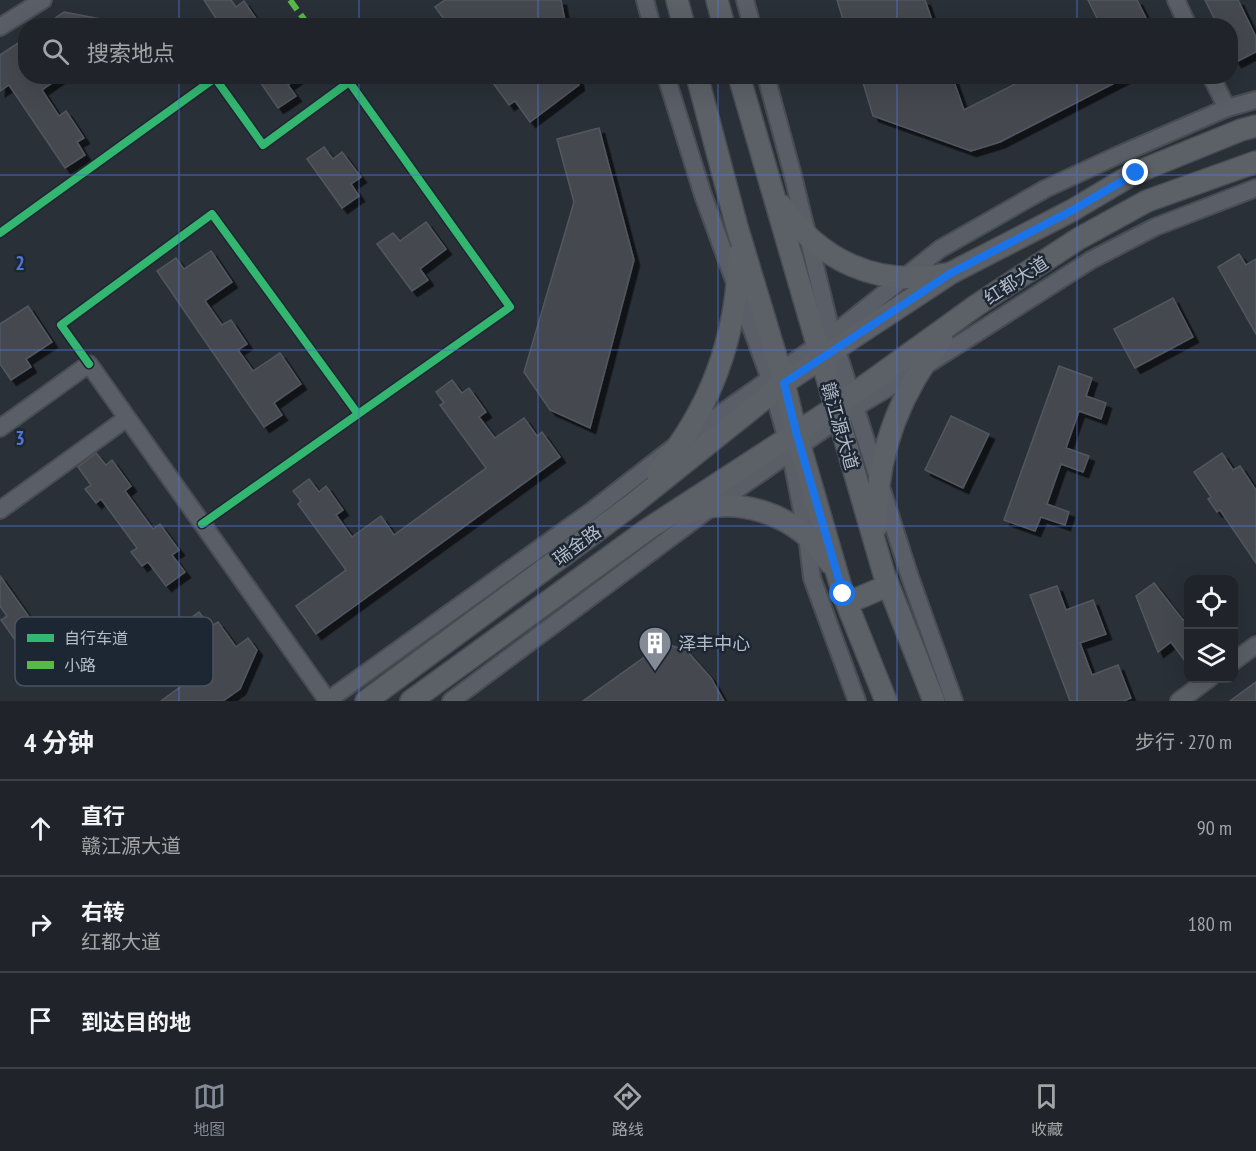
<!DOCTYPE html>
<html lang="zh">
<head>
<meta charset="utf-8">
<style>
	body { margin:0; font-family:"PT Sans Narrow","Noto Sans SC",sans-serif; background:#282c32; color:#f1f3f6 }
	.controls { position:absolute; right:18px; bottom:18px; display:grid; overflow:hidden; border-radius:12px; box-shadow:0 6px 24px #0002 }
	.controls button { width:54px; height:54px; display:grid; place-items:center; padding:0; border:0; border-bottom:2px solid #3d4147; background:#20242a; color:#f1f3f6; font:30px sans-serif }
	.stop { position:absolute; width:18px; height:18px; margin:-14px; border:4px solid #1a73e8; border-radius:50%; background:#fff }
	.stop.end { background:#1a73e8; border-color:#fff; box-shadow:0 2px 6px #0008 }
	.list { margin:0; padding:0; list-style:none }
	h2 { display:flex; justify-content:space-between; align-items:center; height:78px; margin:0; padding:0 24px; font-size:26px }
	h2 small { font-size:20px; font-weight:400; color:#a2a4a8 }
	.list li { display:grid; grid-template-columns:39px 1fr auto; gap:18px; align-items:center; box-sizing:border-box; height:96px; padding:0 24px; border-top:2px solid #3d4147 }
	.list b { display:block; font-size:22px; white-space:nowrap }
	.list p { margin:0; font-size:20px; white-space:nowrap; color:#a2a4a8 }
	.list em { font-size:20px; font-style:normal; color:#a2a4a8 }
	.icon { flex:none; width:33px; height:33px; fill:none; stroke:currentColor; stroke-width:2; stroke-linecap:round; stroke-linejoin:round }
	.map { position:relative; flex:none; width:1256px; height:701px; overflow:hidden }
	.search { position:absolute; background:#20242a; box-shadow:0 6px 24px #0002; left:18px; right:18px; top:18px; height:66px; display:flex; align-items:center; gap:15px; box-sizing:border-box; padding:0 21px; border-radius:24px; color:#a2a4a8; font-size:22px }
	.sheet { height:366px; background:#20242a }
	nav { display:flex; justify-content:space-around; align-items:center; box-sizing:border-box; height:84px; border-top:2px solid #3d4147; background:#20242a; font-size:16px; color:#a2a4a8 }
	nav a { display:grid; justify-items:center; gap:3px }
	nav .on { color:#848b96 }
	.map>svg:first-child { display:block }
	.building { fill:#444950; stroke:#52575f; stroke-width:1.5; filter:url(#shadow) }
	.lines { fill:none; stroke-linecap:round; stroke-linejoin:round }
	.minor-casing { stroke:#484c53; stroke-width:20 }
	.major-casing { stroke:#484c55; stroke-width:24 }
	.minor { stroke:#5a5e66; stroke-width:16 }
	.major { stroke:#5c6168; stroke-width:21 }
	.quiet { stroke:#58b947; stroke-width:6; stroke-dasharray:12 6; stroke-linecap:butt }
	.cycleway-casing { stroke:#1d2633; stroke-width:11 }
	.cycleway { stroke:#33b770; stroke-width:8 }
	.route { stroke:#1a73e8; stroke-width:8 }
	.grid { fill:none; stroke:#5274d3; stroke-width:1.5; stroke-opacity:0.55 }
	.labels { text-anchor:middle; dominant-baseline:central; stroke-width:5; stroke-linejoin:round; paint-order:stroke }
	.street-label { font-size:18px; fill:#b4bcc9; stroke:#1d2633 }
	.poi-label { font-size:18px; fill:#b4bcc9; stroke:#1d2633; text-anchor:start }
	.key { fill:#1d2633; stroke:#4a5360; stroke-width:1.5 }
	.key-label { font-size:16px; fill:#b4bcc9 }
	.grid-label { font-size:20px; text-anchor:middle; font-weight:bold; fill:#5274d3; stroke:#1d2633; stroke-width:5; stroke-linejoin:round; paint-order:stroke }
</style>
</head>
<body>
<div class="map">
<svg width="1256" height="701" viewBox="0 0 1256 701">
	<defs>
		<filter id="shadow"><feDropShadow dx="5.5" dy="5.5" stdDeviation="0" flood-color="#0009"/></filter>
	</defs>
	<rect width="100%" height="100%" fill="#2a3038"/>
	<!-- building -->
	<g class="building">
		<polygon points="204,0 231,0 236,7 244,1 261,26 221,26"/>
		<polygon points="445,0 561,0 566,26 449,26 435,7"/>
		<polygon points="837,0 925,0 934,26 845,26"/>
		<polygon points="1088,0 1137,0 1150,26 1101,26"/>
		<polygon points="1205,0 1238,0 1256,37 1256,52 1236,62 1230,51 1230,26 1218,26"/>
		<polygon points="64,12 101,19 100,26 44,26"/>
		<polygon points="26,38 26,76 62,76 42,90 59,116 66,111 84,138 77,142 85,155 65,168 9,85 0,91 0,55"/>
		<polygon points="256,76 300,76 288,85 296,96 278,108"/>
		<polygon points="488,76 577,76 579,85 530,122 515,101 509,105"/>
		<polygon points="861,76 952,76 964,110 1031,76 1128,76 1000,142 971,151 873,116"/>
		<polygon points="599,128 634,260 590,428 550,410 524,372 574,202 557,139"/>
		<polygon points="324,147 333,159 342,152 361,177 351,184 359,196 342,208 307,159"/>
		<polygon points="426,222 446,249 420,269 428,280 412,291 377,244 393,233 400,241"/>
		<polygon points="211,251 232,282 205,301 222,325 231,320 247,344 238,350 253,371 280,353 301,384 274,403 282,415 264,427 157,271 176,258 184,269"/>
		<polygon points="1239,254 1246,265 1256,259 1256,334 1218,267"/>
		<polygon points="1173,298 1193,337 1135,368 1114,329"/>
		<polygon points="28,306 52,342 26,359 31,367 11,380 0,364 0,324"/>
		<polygon points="1059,366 1092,378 1086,396 1106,403 1101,419 1079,411 1066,448 1089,456 1083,472 1061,464 1047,504 1069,512 1065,525 1041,517 1035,531 1004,520"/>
		<polygon points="452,380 462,393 469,388 486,412 479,417 495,438 524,418 537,436 542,432 560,457 316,634 296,606 346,570 298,504 301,501 293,491 309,479 319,492 326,486 343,510 336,515 352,537 381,516 394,535 486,468 440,405 444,403 436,392"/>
		<polygon points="951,416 989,434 963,488 925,470"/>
		<polygon points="96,453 106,465 112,460 131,486 125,491 153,529 160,524 179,550 172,555 185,572 166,586 148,562 142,566 131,552 137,548 101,499 96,503 85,489 91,485 78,467"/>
		<polygon points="1222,453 1233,470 1240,466 1256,490 1256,563 1220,510 1217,512 1208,499 1211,497 1194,472"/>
		<polygon points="0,576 49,645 35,655 26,642 20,647 1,620 7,616 0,606"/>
		<polygon points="1154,583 1183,620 1188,616 1188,665 1171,642 1158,652 1136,596"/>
		<polygon points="1057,586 1066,610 1093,600 1106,634 1080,643 1092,675 1118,665 1131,698 1124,701 1070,701 1030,595"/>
		<polygon points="199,612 210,627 218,622 236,647 248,638 257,650 240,689 223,701 161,701 199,673 186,656 200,646 184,623"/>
		<polygon points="664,643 687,651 711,678 724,701 583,701"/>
		<polygon points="1256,682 1256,701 1230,701"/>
	</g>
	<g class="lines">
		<!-- minor casing -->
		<g class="minor-casing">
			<g id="minor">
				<polyline points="645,0 652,26"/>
				<polyline points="745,0 752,26"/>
				<polyline points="1176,0 1188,26"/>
				<polyline points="0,27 43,0"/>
				<polyline points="666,76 703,195 770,379 790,451 807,536 812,578 857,701"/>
				<polyline points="766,76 792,172 832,335 910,577 954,701"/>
				<polyline points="1211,76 1227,108"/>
				<polyline points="0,428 89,364 328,701"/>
				<polyline points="0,510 127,418"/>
				<polyline points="1234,661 1256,645"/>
				<polyline points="327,701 593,510 683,440 832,335 940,249 1045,189 1114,157 1227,108 1256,100"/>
				<polyline points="451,701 713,506 856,407 920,369 1091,260 1155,227 1256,188"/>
				<polyline points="1179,701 1210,678"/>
			</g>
		</g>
		<!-- major casing -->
		<g class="major-casing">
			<g id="major">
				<polyline points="677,0 684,26"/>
				<polyline points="717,0 724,26"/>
				<polyline points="697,76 737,227 784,383 796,432 843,594 886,701"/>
				<polyline points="739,76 884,574 934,701"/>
				<path d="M781 205C820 261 878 288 946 274"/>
				<path d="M657 473C711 410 737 337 739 254"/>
				<path d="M681 515C736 492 798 514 830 563"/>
				<path d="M877 526C875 456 899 394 942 339"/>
				<polyline points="847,603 887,586"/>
				<polyline points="366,701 633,504 784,383 951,273 1071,211 1135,173 1241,130 1256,126"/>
				<polyline points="411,701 648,529 834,408 977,305 1078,239 1147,201 1256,162"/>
			</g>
		</g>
		<!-- minor -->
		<use href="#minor" class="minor"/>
		<!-- major -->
		<use href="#major" class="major"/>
		<!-- quiet -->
		<polyline class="quiet" points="290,0 309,26"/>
		<!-- cycleway casing -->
		<g class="cycleway-casing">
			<g id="cycleway">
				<polyline points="0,233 215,78 263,145 349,82"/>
				<polyline points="89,364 61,325 212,214 358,414"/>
				<polyline points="202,524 510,307 345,76"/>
			</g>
		</g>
		<!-- cycleway -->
		<use href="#cycleway" class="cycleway"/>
	</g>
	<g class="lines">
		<!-- route -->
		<polyline class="route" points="843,594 796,432 784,383 951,273 1071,211 1136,173"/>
	</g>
	<!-- grid -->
	<path class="grid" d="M179 0V26M359 0V26M538 0V26M718 0V26M897 0V26M1077 0V26M179 76V701M359 76V701M538 76V701M718 76V701M897 76V701M1077 76V701M0 175H1256M0 350H1256M0 526H1256"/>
	<!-- icons -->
	<defs>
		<g id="building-pin" transform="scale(1.725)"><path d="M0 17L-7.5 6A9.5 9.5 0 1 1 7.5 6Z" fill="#848b96" stroke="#1d2633"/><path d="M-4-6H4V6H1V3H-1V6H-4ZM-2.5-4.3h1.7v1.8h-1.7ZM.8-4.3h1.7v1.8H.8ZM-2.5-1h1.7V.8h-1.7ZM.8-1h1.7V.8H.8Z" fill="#fff"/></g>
	</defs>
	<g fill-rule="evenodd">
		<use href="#building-pin" x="655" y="643"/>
	</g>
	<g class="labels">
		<!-- street labels -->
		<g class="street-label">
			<text transform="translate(1016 280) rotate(-33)">红都大道</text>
			<text transform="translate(840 426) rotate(74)">赣江源大道</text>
			<text transform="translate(577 545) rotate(-36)">瑞金路</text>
		</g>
		<!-- poi labels -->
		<g class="poi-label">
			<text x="678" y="643">泽丰中心</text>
		</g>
	</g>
	<!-- legend -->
	<rect x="15" y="617" width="198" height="69" rx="9" class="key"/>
	<rect x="27" y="634" width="27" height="8" fill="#33b770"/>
	<rect x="27" y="661" width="27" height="8" fill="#58b947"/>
	<g class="key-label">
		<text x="64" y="644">自行车道</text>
		<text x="64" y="671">小路</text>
	</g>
	<g class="grid-label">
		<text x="20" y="270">2</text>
		<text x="20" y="445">3</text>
	</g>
</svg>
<div class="controls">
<button><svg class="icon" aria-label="locate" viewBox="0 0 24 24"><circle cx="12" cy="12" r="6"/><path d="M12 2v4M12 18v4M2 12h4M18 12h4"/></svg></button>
<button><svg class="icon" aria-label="layers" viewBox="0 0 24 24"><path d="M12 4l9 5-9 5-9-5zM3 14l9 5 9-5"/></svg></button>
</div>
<div class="stop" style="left:843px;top:594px"></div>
<div class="stop end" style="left:1136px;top:173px"></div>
<div class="search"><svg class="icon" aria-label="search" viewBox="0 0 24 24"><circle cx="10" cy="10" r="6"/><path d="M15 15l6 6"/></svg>搜索地点</div>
</div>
<section class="sheet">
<h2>4 分钟<small>步行 · 270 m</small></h2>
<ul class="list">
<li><svg class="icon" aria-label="ahead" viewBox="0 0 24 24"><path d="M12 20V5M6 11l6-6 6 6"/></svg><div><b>直行</b><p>赣江源大道</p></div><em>90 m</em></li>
<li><svg class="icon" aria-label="right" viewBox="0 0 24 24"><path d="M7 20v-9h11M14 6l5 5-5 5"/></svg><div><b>右转</b><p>红都大道</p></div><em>180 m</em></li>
<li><svg class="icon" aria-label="arrive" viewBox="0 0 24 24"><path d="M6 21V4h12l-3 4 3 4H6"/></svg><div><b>到达目的地</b></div></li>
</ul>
</section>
<nav>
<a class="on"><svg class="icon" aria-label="map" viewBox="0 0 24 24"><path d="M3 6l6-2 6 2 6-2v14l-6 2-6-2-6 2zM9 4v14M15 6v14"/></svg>地图</a>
<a><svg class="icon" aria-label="directions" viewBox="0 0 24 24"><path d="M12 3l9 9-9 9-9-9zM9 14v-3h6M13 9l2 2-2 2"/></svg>路线</a>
<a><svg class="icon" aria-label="saved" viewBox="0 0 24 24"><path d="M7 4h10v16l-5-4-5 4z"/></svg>收藏</a>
</nav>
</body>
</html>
